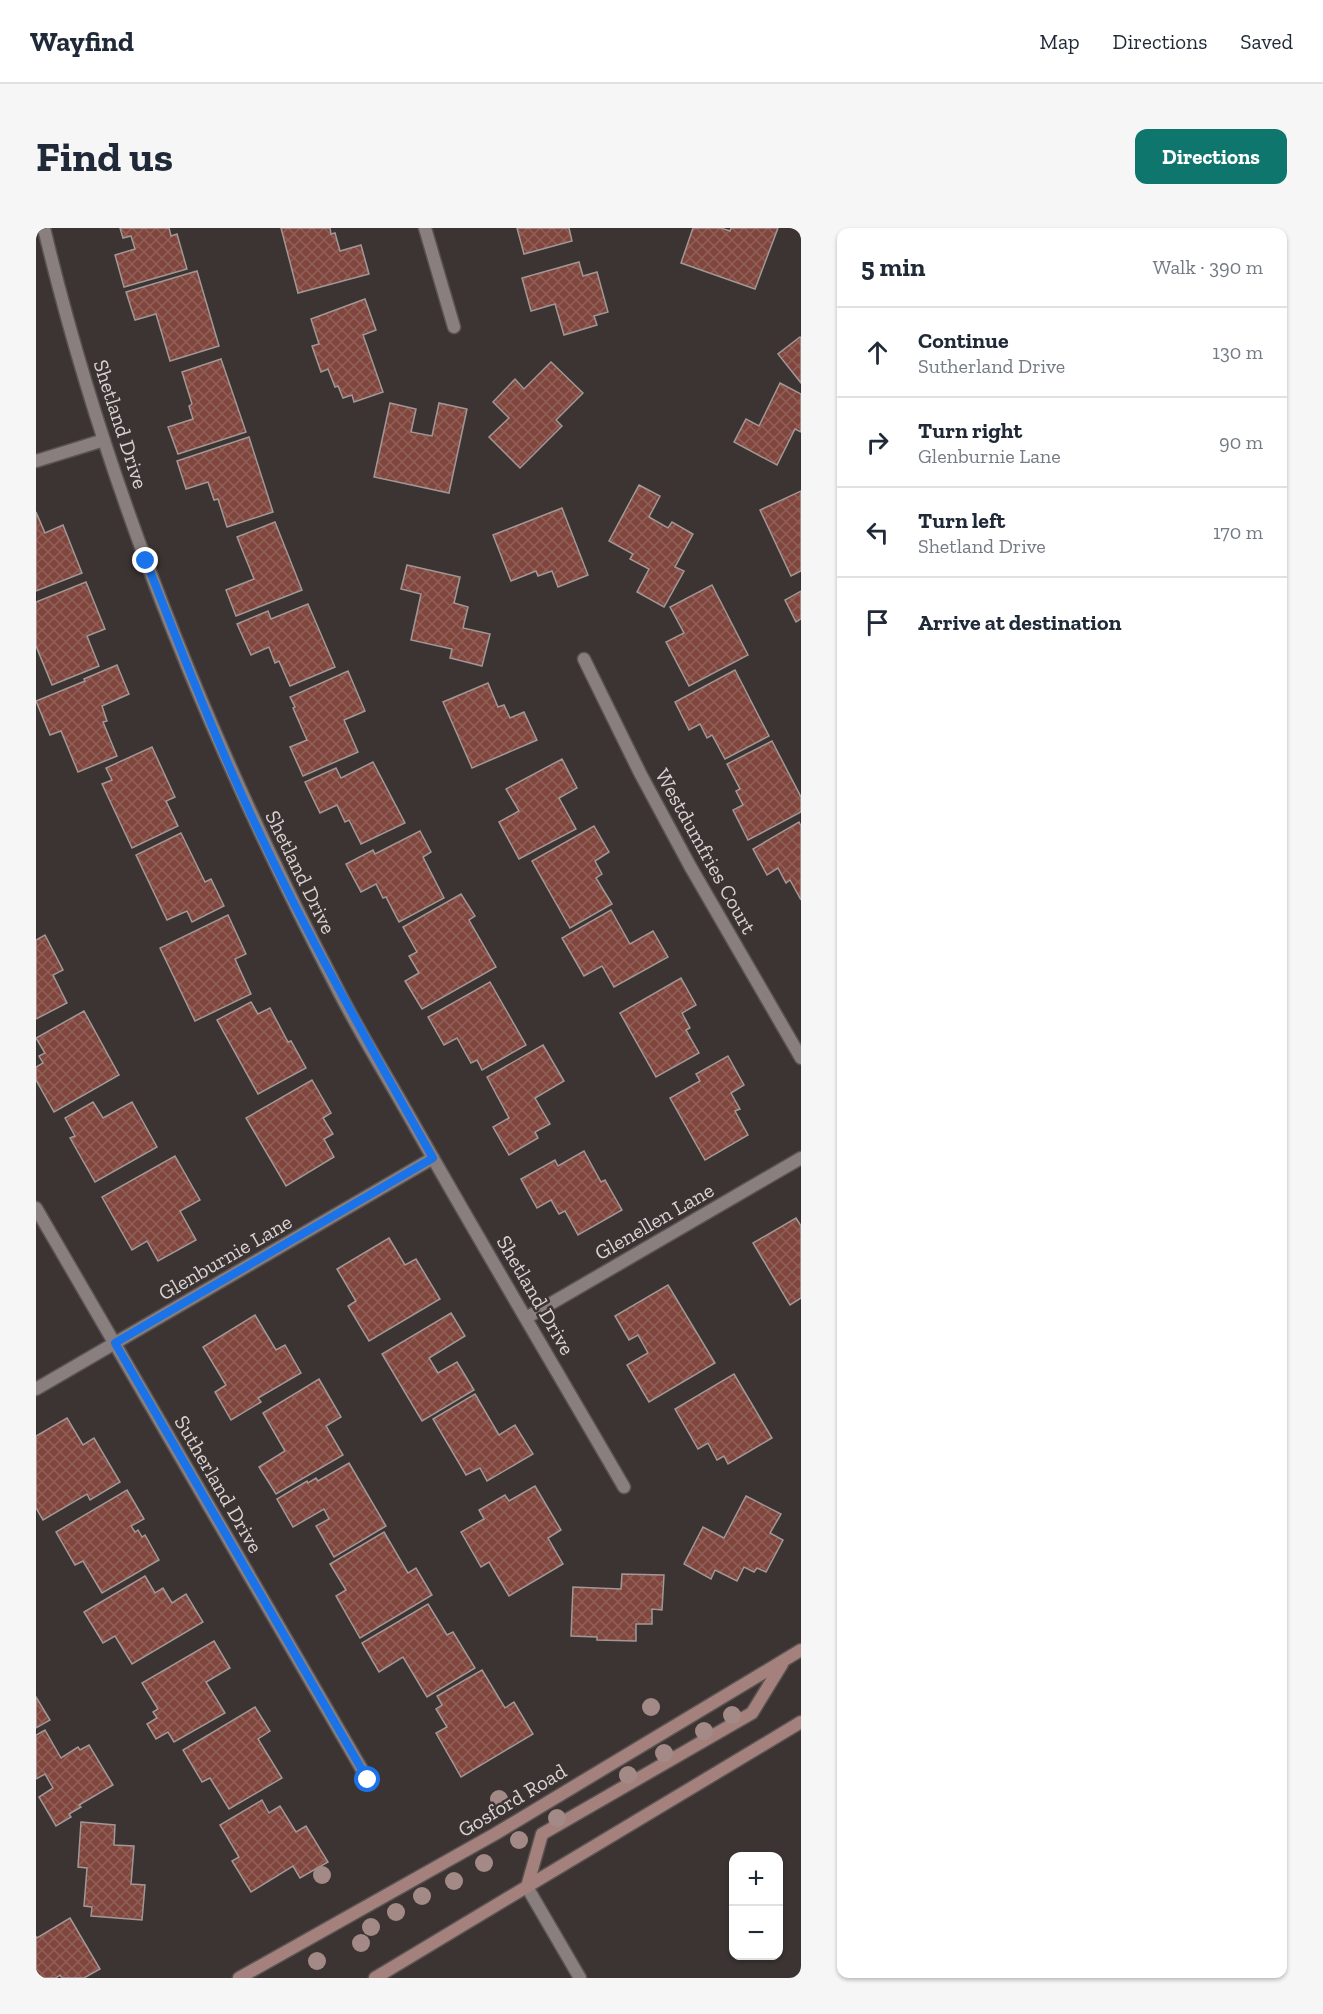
<!DOCTYPE html>
<html lang="en">
<head>
<meta charset="utf-8">
<style>
	body { margin:0; font-family:"Zilla Slab",serif; background:#f6f6f7; color:#1f2937 }
	.controls { position:absolute; right:18px; bottom:18px; display:grid; overflow:hidden; border-radius:12px; box-shadow:0 2px 4px #0004 }
	.controls button { width:54px; height:54px; display:grid; place-items:center; padding:0; border:0; border-bottom:2px solid #e0e1e3; background:#fff; color:#1f2937; font:30px sans-serif }
	.stop { position:absolute; width:18px; height:18px; margin:-14px; border:4px solid #1a73e8; border-radius:50%; background:#fff }
	.stop.end { background:#1a73e8; border-color:#fff; box-shadow:0 2px 6px #0008 }
	.list { margin:0; padding:0; list-style:none }
	h2 { display:flex; justify-content:space-between; align-items:center; height:78px; margin:0; padding:0 24px; font-size:26px }
	h2 small { font-size:20px; font-weight:400; color:#747a83 }
	.list li { display:grid; grid-template-columns:39px 1fr auto; gap:18px; align-items:center; box-sizing:border-box; height:90px; padding:0 24px; border-top:2px solid #e0e1e3 }
	.list b { display:block; font-size:22px; white-space:nowrap }
	.list p { margin:0; font-size:20px; white-space:nowrap; color:#747a83 }
	.list em { font-size:20px; font-style:normal; color:#747a83 }
	.icon { flex:none; width:33px; height:33px; fill:none; stroke:currentColor; stroke-width:2; stroke-linecap:round; stroke-linejoin:round }
	.map { position:relative; flex:none; width:765px; height:1750px; overflow:hidden; border-radius:12px }
	header { display:flex; align-items:center; gap:36px; box-sizing:border-box; height:84px; padding:0 30px; background:#fff; border-bottom:2px solid #e0e1e3 }
	header strong { font-size:28px }
	nav { display:flex; gap:33px; margin-inline-start:auto; font-size:21px }
	.intro { display:flex; align-items:center; justify-content:space-between; box-sizing:border-box; height:144px; padding:0 36px }
	h1 { margin:0; font-size:42px }
	.button { padding:15px 27px; border-radius:12px; background:#0f766e; color:#fff; font-size:21px; font-weight:700 }
	main { display:flex; gap:36px; padding:0 36px }
	aside { flex:1; background:#fff; border-radius:12px; box-shadow:0 2px 4px #0004 }
	.map>svg:first-child { display:block }
	.building { fill:url(#building-cross-hatch); stroke:#a19896; stroke-width:1.5 }
	.lines { fill:none; stroke-linecap:round; stroke-linejoin:round }
	.street-casing { stroke:#595352; stroke-width:15 }
	.secondary-casing { stroke:#595352; stroke-width:15 }
	.street { stroke:#887f7e; stroke-width:12 }
	.secondary { stroke:#a4817c; stroke-width:12 }
	.tree { fill:#a38a86 }
	.route { stroke:#1a73e8; stroke-width:8 }
	.labels { text-anchor:middle; dominant-baseline:central; stroke-width:5; stroke-linejoin:round; paint-order:stroke }
	.street-label { font-size:21px; fill:#d8d3d2; stroke:#3c3433 }
</style>
</head>
<body>
<header>
<strong>Wayfind</strong>
<nav><a>Map</a><a>Directions</a><a>Saved</a></nav>
</header>
<div class="intro"><h1>Find us</h1><a class="button">Directions</a></div>
<main>
<div class="map">
<svg width="765" height="1750" viewBox="0 0 765 1750">
	<defs>
		<pattern id="building-cross-hatch" width="8" height="8" patternUnits="userSpaceOnUse" patternTransform="scale(1.5)"><rect width="8" height="8" fill="#80463e"/><path d="M0 0l8 8M0 8l8-8" fill="none" stroke="#916059"/></pattern>
	</defs>
	<rect width="100%" height="100%" fill="#3c3433"/>
	<!-- building -->
	<g class="building">
		<polygon points="84,0 133,0 135,8 141,6 151,41 88,59 79,27 99,21 95,8 87,10"/>
		<polygon points="245,0 294,0 295,6 299,5 304,23 325,17 333,46 262,65"/>
		<polygon points="481,0 533,0 536,13 488,26"/>
		<polygon points="657,0 685,0 694,3 695,0 742,0 719,61 645,35"/>
		<polygon points="543,34 547,48 561,44 572,84 558,88 561,97 528,107 519,76 495,83 486,50"/>
		<polygon points="161,43 183,118 134,133 120,86 99,92 90,64"/>
		<polygon points="329,71 340,102 327,107 347,164 318,174 316,167 307,170 302,158 299,159 292,141 285,144 276,118 283,116 275,91"/>
		<polygon points="764,109 765,110 765,155 742,126"/>
		<polygon points="185,131 210,204 142,226 132,199 157,191 153,178 156,176 146,144"/>
		<polygon points="515,134 547,165 520,192 526,198 484,240 453,209 473,190 457,174 479,151 488,161"/>
		<polygon points="744,155 765,166 765,204 759,201 741,237 698,214 710,191 723,198"/>
		<polygon points="354,175 380,181 375,204 396,208 403,175 431,181 413,265 338,249"/>
		<polygon points="213,209 237,284 191,299 182,271 178,272 172,254 150,261 141,233"/>
		<polygon points="603,257 624,268 613,289 632,300 636,294 657,306 639,339 648,343 628,379 601,364 613,341 594,331 597,326 573,313"/>
		<polygon points="765,263 765,343 755,348 724,282"/>
		<polygon points="526,280 552,347 522,359 516,343 502,348 500,343 475,353 457,307"/>
		<polygon points="0,284 9,305 27,297 46,345 0,363"/>
		<polygon points="239,294 266,362 200,388 190,362 218,351 201,309"/>
		<polygon points="371,337 424,349 418,375 432,379 427,400 454,406 446,438 414,430 416,421 375,412 385,366 365,361"/>
		<polygon points="50,354 69,401 51,408 63,438 16,457 0,418 0,374"/>
		<polygon points="676,357 712,427 653,458 630,414 648,405 634,379"/>
		<polygon points="765,363 765,391 760,394 749,372"/>
		<polygon points="272,376 299,439 254,458 243,433 239,435 233,419 215,427 201,396 232,383 235,391"/>
		<polygon points="81,437 93,466 66,478 71,493 67,494 81,528 42,544 25,503 14,507 0,473 49,453 48,451"/>
		<polygon points="699,442 733,508 689,531 676,507 671,510 664,496 653,502 639,474"/>
		<polygon points="312,443 329,483 308,492 322,524 267,548 254,519 271,512 257,480 259,479 254,469"/>
		<polygon points="452,455 462,479 468,477 474,490 488,484 501,512 436,540 407,474"/>
		<polygon points="736,513 765,569 765,584 712,612 697,582 707,577 700,563 704,561 691,536"/>
		<polygon points="116,519 139,569 130,573 142,598 96,620 66,556 76,552 70,540"/>
		<polygon points="526,531 541,560 523,570 540,601 483,631 463,594 483,583 470,561"/>
		<polygon points="337,534 369,595 325,616 313,592 309,594 301,577 284,585 269,554 300,540 305,550"/>
		<polygon points="763,594 765,598 765,672 754,652 750,655 742,640 731,647 717,621"/>
		<polygon points="558,598 573,624 559,633 566,646 560,650 576,676 534,700 496,633"/>
		<polygon points="384,603 395,624 387,629 408,670 363,694 350,669 347,670 340,656 325,664 310,636 337,622 339,626"/>
		<polygon points="145,605 169,654 175,651 188,678 156,694 151,683 131,692 100,627"/>
		<polygon points="425,666 439,688 433,692 460,739 386,781 369,753 383,745 373,728 381,724 367,699"/>
		<polygon points="575,682 594,716 617,703 632,729 578,759 566,738 548,748 526,710"/>
		<polygon points="192,687 210,726 199,731 215,766 159,793 124,720"/>
		<polygon points="9,707 27,742 17,747 31,775 0,791 0,712"/>
		<polygon points="645,750 660,777 646,785 654,800 650,802 663,825 620,849 584,785"/>
		<polygon points="454,754 490,817 446,842 441,832 435,835 421,810 408,817 392,789"/>
		<polygon points="215,774 222,786 234,780 252,814 255,813 270,840 222,866 181,792"/>
		<polygon points="48,783 83,847 18,884 0,852 0,839 7,835 3,828 9,825 0,810"/>
		<polygon points="507,817 528,853 499,870 514,896 499,904 502,910 473,927 457,899 473,890 451,849"/>
		<polygon points="692,828 708,857 695,865 704,881 699,883 712,907 669,932 634,870 664,853 660,846"/>
		<polygon points="276,852 295,885 287,890 297,906 288,911 298,929 250,958 210,890"/>
		<polygon points="57,874 67,890 96,874 121,919 59,954 34,910 39,908 29,890"/>
		<polygon points="548,923 565,954 569,952 586,982 542,1007 529,983 523,986 515,972 501,980 485,951 519,932 522,938"/>
		<polygon points="139,928 164,972 144,983 160,1012 122,1033 111,1013 96,1022 66,969"/>
		<polygon points="760,990 765,998 765,1070 754,1077 717,1015"/>
		<polygon points="353,1010 369,1037 380,1031 404,1071 333,1113 312,1078 320,1073 301,1041"/>
		<polygon points="632,1057 679,1135 613,1174 591,1137 612,1125 602,1107 593,1112 579,1088"/>
		<polygon points="415,1085 429,1108 393,1130 402,1145 421,1134 438,1162 386,1193 346,1126"/>
		<polygon points="219,1087 240,1122 249,1117 265,1145 222,1170 225,1174 195,1192 179,1164 190,1157 167,1119"/>
		<polygon points="698,1146 736,1210 692,1236 688,1228 681,1232 672,1215 662,1221 639,1181"/>
		<polygon points="283,1151 305,1189 290,1198 307,1227 240,1266 223,1239 249,1223 227,1185"/>
		<polygon points="439,1166 463,1207 479,1197 497,1226 451,1253 444,1240 430,1247 397,1191"/>
		<polygon points="31,1190 47,1217 58,1210 84,1254 54,1272 51,1266 7,1292 0,1280 0,1208"/>
		<polygon points="313,1235 350,1298 298,1329 280,1298 293,1291 288,1281 257,1299 241,1271 271,1253 272,1255 280,1250 282,1253"/>
		<polygon points="499,1258 525,1302 512,1310 527,1336 473,1368 453,1334 445,1339 425,1304 448,1291 443,1282 469,1267 473,1273"/>
		<polygon points="91,1262 108,1291 95,1298 99,1304 102,1302 106,1309 109,1307 123,1332 66,1365 47,1333 39,1337 20,1304"/>
		<polygon points="710,1268 745,1286 734,1305 747,1312 730,1344 721,1340 718,1344 708,1339 701,1353 679,1342 675,1351 648,1336 667,1299 688,1310"/>
		<polygon points="348,1304 372,1345 380,1340 396,1367 324,1410 300,1368 310,1362 294,1336"/>
		<polygon points="586,1346 628,1347 626,1382 616,1381 616,1396 600,1396 600,1413 561,1412 561,1409 535,1408 537,1359 585,1361"/>
		<polygon points="109,1348 119,1365 127,1360 136,1375 150,1366 167,1394 96,1436 79,1408 67,1415 48,1384"/>
		<polygon points="392,1376 411,1407 417,1404 439,1440 391,1469 367,1429 343,1444 326,1415"/>
		<polygon points="178,1413 194,1440 170,1454 189,1485 138,1514 132,1504 120,1511 111,1496 121,1490 117,1484 122,1481 106,1455"/>
		<polygon points="446,1442 469,1480 478,1474 497,1506 425,1549 400,1505 411,1499 400,1481 406,1477 401,1468"/>
		<polygon points="0,1469 14,1492 0,1500"/>
		<polygon points="219,1479 234,1503 222,1511 246,1550 193,1581 174,1550 166,1554 147,1522"/>
		<polygon points="9,1502 25,1530 42,1519 44,1522 53,1517 77,1557 43,1577 45,1579 33,1586 35,1589 20,1598 3,1569 17,1560 9,1546 0,1551 0,1507"/>
		<polygon points="226,1572 233,1585 244,1578 260,1604 270,1598 292,1634 264,1650 257,1638 215,1664 196,1633 203,1629 184,1597"/>
		<polygon points="45,1594 79,1597 78,1617 98,1618 95,1656 109,1657 106,1692 55,1688 56,1679 48,1678 51,1640 42,1639"/>
		<polygon points="34,1690 64,1741 48,1750 26,1750 24,1747 20,1750 0,1750 0,1708 1,1710"/>
	</g>
	<g class="lines">
		<!-- street casing -->
		<g class="street-casing">
			<g id="street">
				<path d="M8 0C71 265 177 521 302 762 326 809 355 855 381 902 449 1022 519 1140 588 1259"/>
				<polyline points="389,0 418,99"/>
				<polyline points="0,233 68,212"/>
				<polyline points="548,431 604,545 654,638 765,830"/>
				<polyline points="0,980 332,1552"/>
				<polyline points="490,1090 765,930"/>
				<polyline points="0,1161 397,930"/>
				<polyline points="491,1659 544,1750"/>
			</g>
		</g>
		<!-- secondary casing -->
		<g class="secondary-casing">
			<g id="secondary">
				<polyline points="491,1659 506,1606 716,1485 746,1436"/>
				<polyline points="203,1750 459,1606 765,1422"/>
				<polyline points="339,1750 765,1494"/>
			</g>
		</g>
		<!-- street -->
		<use href="#street" class="street"/>
		<!-- secondary -->
		<use href="#secondary" class="secondary"/>
	</g>
	<!-- trees -->
	<g class="tree">
		<circle cx="615" cy="1479" r="9"/>
		<circle cx="696" cy="1487" r="9"/>
		<circle cx="668" cy="1503" r="9"/>
		<circle cx="628" cy="1525" r="9"/>
		<circle cx="592" cy="1547" r="9"/>
		<circle cx="463" cy="1571" r="9"/>
		<circle cx="521" cy="1590" r="9"/>
		<circle cx="483" cy="1612" r="9"/>
		<circle cx="448" cy="1635" r="9"/>
		<circle cx="286" cy="1647" r="9"/>
		<circle cx="418" cy="1653" r="9"/>
		<circle cx="386" cy="1668" r="9"/>
		<circle cx="360" cy="1684" r="9"/>
		<circle cx="335" cy="1699" r="9"/>
		<circle cx="325" cy="1715" r="9"/>
		<circle cx="281" cy="1733" r="9"/>
	</g>
	<g class="lines">
		<!-- route -->
		<path class="route" d="M110 333C146 424 181 516 224 606 276 717 337 823 397 930L79 1115 332 1552"/>
	</g>
	<g class="labels">
		<!-- street labels -->
		<g class="street-label">
			<text transform="translate(85 196) rotate(72)">Shetland Drive</text>
			<text transform="translate(670 623) rotate(61)">Westdumfries Court</text>
			<text transform="translate(265 644) rotate(64)">Shetland Drive</text>
			<text transform="translate(618 993) rotate(-30)">Glenellen Lane</text>
			<text transform="translate(189 1029) rotate(-30)">Glenburnie Lane</text>
			<text transform="translate(500 1067) rotate(60)">Shetland Drive</text>
			<text transform="translate(183 1256) rotate(60)">Sutherland Drive</text>
			<text transform="translate(476 1572) rotate(-31)">Gosford Road</text>
		</g>
	</g>
</svg>
<div class="controls">
<button>+</button>
<button>−</button>
</div>
<div class="stop" style="left:332px;top:1552px"></div>
<div class="stop end" style="left:110px;top:333px"></div>
</div>
<aside>
<h2>5 min<small>Walk · 390 m</small></h2>
<ul class="list">
<li><svg class="icon" aria-label="ahead" viewBox="0 0 24 24"><path d="M12 20V5M6 11l6-6 6 6"/></svg><div><b>Continue</b><p>Sutherland Drive</p></div><em>130 m</em></li>
<li><svg class="icon" aria-label="right" viewBox="0 0 24 24"><path d="M7 20v-9h11M14 6l5 5-5 5"/></svg><div><b>Turn right</b><p>Glenburnie Lane</p></div><em>90 m</em></li>
<li><svg class="icon" aria-label="left" viewBox="0 0 24 24"><path d="M17 20v-9H6M10 6l-5 5 5 5"/></svg><div><b>Turn left</b><p>Shetland Drive</p></div><em>170 m</em></li>
<li><svg class="icon" aria-label="arrive" viewBox="0 0 24 24"><path d="M6 21V4h12l-3 4 3 4H6"/></svg><div><b>Arrive at destination</b></div></li>
</ul>
</aside>
</main>
</body>
</html>
